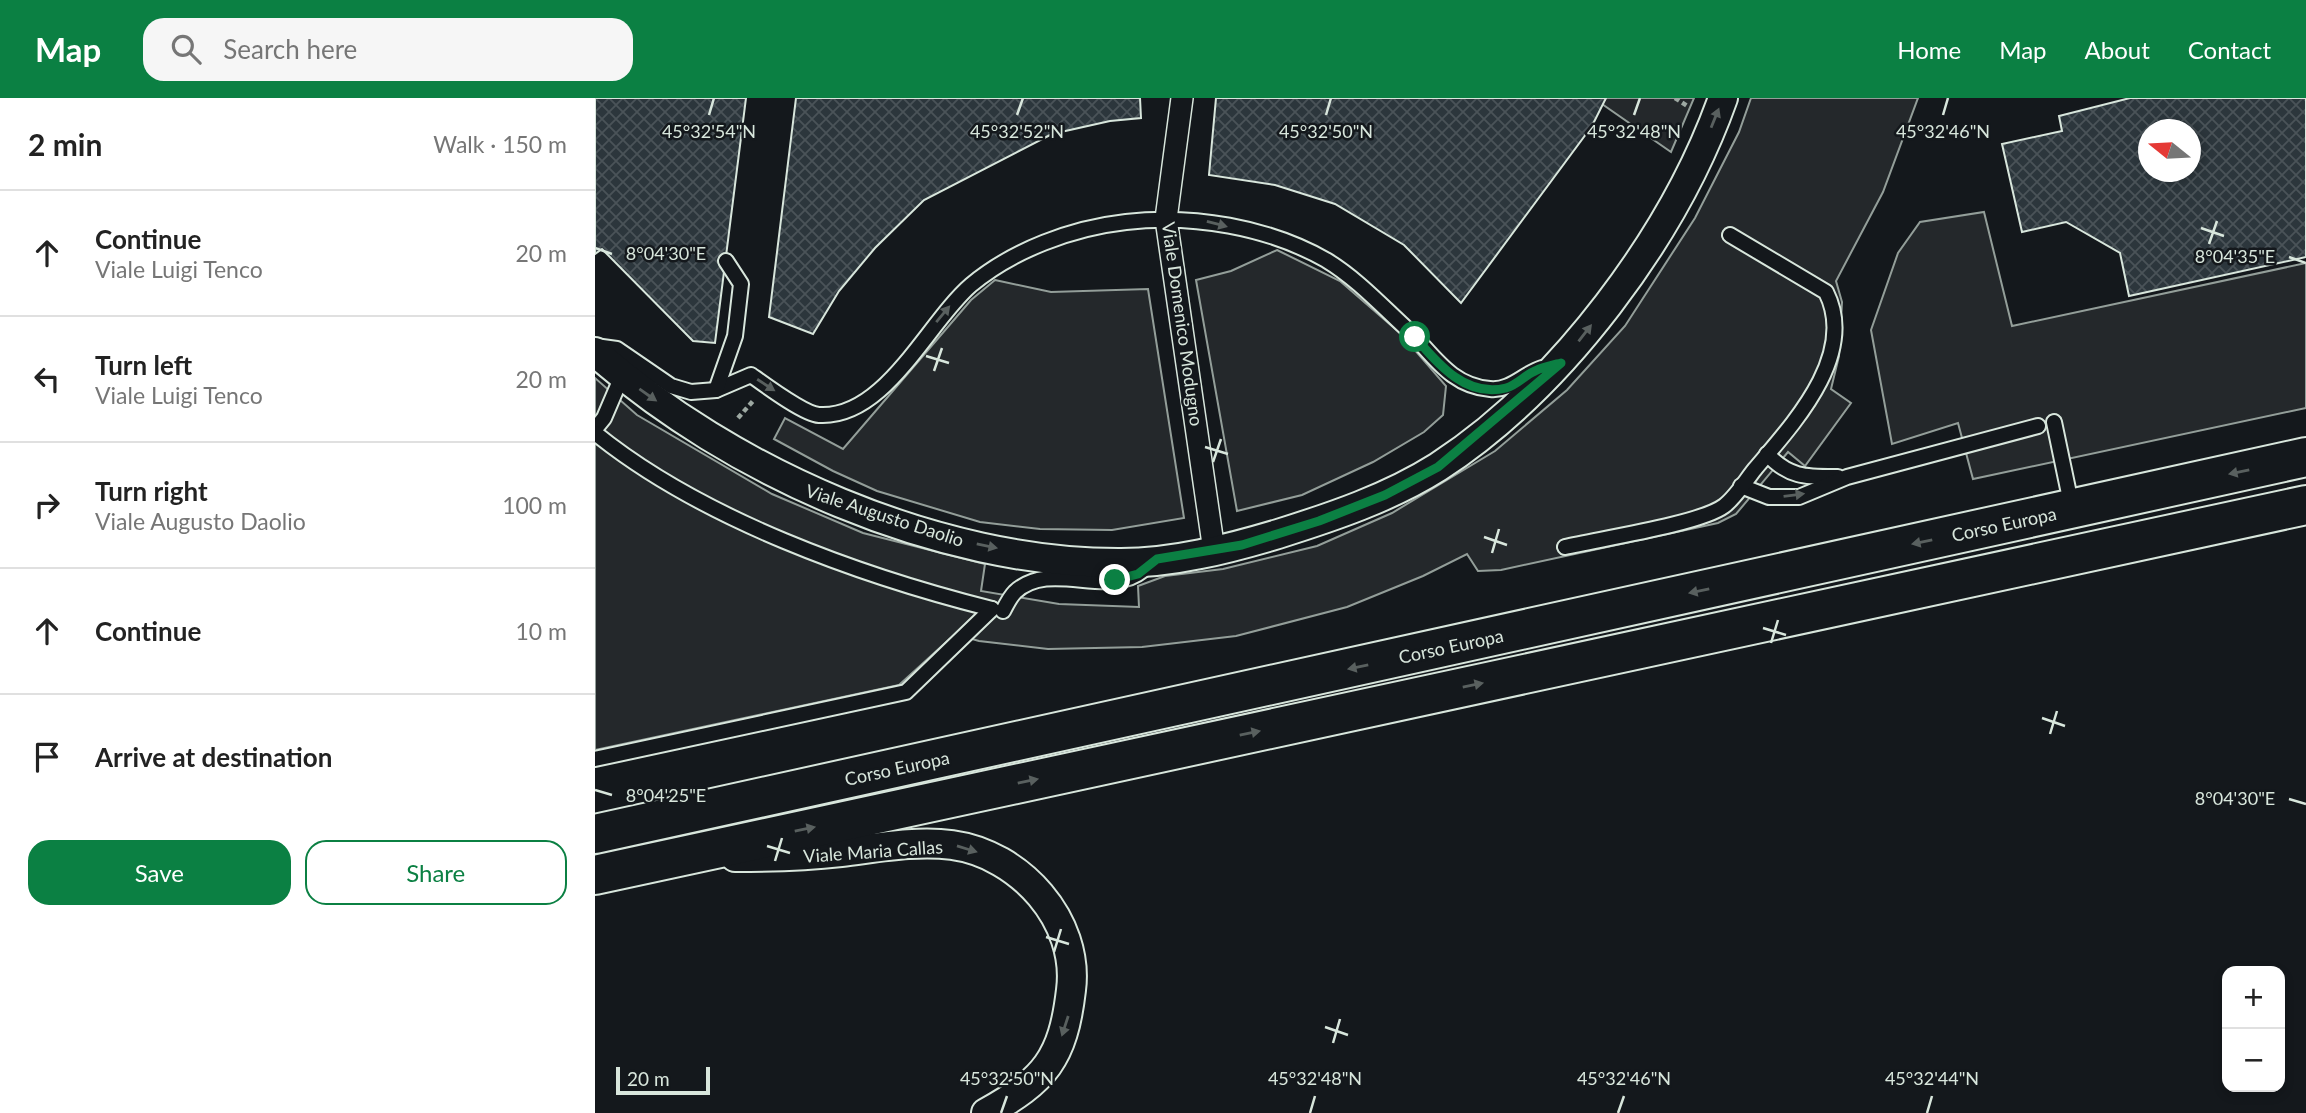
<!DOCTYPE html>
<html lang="en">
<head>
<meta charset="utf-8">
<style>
	body { margin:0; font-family:Lato,sans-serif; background:#f6f6f6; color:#222 }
	.controls { position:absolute; right:21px; bottom:21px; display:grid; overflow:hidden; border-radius:14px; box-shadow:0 4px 10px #0003 }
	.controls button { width:63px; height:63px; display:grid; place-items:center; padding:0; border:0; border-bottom:2px solid #e0e0e0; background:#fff; color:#222; font:35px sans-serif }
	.compass { position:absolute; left:1543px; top:21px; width:63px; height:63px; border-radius:50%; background:#fff; box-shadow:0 4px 10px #0003; rotate:288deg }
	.scale { position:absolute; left:21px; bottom:18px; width:94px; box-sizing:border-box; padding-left:7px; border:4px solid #d8e6dc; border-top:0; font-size:19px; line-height:24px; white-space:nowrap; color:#d8e6dc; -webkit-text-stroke:5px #14181c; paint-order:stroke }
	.stop { position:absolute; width:21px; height:21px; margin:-16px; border:5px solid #0b8043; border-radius:50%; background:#fff }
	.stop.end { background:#0b8043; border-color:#fff; box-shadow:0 2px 7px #0008 }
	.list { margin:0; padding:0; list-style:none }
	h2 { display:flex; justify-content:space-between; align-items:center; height:91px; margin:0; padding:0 28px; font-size:30px }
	h2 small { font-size:23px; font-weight:400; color:#767676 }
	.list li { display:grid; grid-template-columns:46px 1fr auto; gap:21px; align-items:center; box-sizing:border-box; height:126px; padding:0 28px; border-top:2px solid #e0e0e0 }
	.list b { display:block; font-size:26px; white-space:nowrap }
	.list p { margin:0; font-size:23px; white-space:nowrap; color:#767676 }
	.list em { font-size:23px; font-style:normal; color:#767676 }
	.actions { display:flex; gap:14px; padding:21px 28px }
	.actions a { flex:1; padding:16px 0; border:2px solid #0b8043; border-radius:21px; text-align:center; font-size:24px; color:#0b8043 }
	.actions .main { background:#0b8043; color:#fff }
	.icon { flex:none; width:38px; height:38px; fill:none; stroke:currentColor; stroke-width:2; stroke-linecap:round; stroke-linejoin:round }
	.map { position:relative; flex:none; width:1711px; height:1015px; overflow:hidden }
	header { display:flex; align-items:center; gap:42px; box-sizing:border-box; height:98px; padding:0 35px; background:#0b8043; color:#fff }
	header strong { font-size:33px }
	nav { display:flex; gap:38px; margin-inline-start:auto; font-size:24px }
	.search { width:490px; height:63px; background:#f6f6f6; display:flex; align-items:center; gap:18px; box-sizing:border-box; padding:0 24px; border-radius:21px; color:#767676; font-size:26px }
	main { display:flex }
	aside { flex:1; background:#fff }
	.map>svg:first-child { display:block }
	.parking { fill:#24282b; stroke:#939e99; stroke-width:2 }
	.building { fill:url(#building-cross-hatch); stroke:#d8e6dc; stroke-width:2; fill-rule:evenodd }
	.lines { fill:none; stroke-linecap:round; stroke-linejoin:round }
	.service-casing { stroke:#d8e6dc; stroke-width:18 }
	.pedestrian-casing { stroke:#d8e6dc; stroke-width:24 }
	.minor-casing { stroke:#d8e6dc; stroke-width:32 }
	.primary-casing { stroke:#d8e6dc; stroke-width:42 }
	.path { stroke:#9da8a2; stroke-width:4.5; stroke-dasharray:5 3.5; stroke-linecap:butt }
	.service { stroke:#14181c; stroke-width:14 }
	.pedestrian { stroke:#14181c; stroke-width:21 }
	.minor { stroke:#14181c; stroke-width:28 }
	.primary { stroke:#14181c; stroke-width:38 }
	.oneway { fill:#59605f }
	.route { stroke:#0b8043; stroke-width:9 }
	.ticks { fill:none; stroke:#d8e6dc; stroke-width:2.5 }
	.labels { text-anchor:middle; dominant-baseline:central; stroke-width:5; stroke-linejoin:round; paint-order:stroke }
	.street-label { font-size:18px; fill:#d8e6dc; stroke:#14181c }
	.ticks-label { font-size:18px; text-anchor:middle; fill:#d8e6dc; stroke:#14181c; stroke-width:5; stroke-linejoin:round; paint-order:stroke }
</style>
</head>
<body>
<header>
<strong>Map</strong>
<div class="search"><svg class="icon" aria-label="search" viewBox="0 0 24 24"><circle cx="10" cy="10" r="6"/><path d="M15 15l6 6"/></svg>Search here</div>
<nav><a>Home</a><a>Map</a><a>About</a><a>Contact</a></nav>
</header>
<main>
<aside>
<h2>2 min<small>Walk · 150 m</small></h2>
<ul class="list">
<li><svg class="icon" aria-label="ahead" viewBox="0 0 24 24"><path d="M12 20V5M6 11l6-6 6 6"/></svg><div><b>Continue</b><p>Viale Luigi Tenco</p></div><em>20 m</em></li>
<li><svg class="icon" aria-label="left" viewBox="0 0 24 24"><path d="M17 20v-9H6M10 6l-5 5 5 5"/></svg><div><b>Turn left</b><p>Viale Luigi Tenco</p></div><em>20 m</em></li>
<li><svg class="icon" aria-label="right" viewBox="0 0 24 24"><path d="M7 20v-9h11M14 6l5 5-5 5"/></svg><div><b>Turn right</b><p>Viale Augusto Daolio</p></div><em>100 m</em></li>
<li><svg class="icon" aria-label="ahead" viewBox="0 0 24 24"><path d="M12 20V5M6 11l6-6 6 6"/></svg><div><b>Continue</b></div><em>10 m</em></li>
<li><svg class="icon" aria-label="arrive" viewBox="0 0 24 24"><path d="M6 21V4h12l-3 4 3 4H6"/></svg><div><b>Arrive at destination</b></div></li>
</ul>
<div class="actions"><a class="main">Save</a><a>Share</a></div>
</aside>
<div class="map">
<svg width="1711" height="1015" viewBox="0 0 1711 1015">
	<defs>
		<pattern id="building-cross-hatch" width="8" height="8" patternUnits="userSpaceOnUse" patternTransform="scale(1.75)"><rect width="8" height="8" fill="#2c363c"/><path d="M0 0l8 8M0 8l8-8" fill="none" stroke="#4a5358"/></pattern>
	</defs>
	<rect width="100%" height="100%" fill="#14181c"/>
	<!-- parking -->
	<g class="parking">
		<polygon points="1011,0 1099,0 1076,54 1007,6"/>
		<polygon points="1156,0 1323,0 1288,94 1241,183 1247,204 1244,258 1236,291 1256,305 1210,368 1193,354 1141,416 1123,425 906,472 883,473 872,456 828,478 752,509 641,538 547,549 453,551 384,543 360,536 304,587 0,652 0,280 42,317 177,396 268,435 390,466 386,493 464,506 544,509 543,488 570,478 628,471 722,448 797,415 900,353 972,292 1030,228 1100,120 1144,34"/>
		<polygon points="1389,114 1417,228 1711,165 1711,310 1378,381 1363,325 1297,346 1276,232 1303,155 1325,124"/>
		<polygon points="682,152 745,183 806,236 851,288 848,317 829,334 778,364 707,397 642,413 601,182 636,173"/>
		<polygon points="400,182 456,194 553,191 589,420 517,432 445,431 385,424 282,393 238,373 179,341 190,320 248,351 376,202"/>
	</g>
	<!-- building -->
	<g class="building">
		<polygon points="0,0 151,0 120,245 98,243 7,151 0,156"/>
		<polygon points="201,0 545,0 546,20 515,23 457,36 329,102 280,150 244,193 218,236 174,219"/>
		<polygon points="621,0 1011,0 997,28 866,205 809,147 740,106 680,87 614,77"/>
		<path d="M1535 0H1711V159L1534 198 1525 155 1471 124 1427 134 1407 46 1467 33 1464 18ZM1554 32H1596V74H1554Z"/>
	</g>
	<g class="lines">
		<!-- service casing -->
		<g class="service-casing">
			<g id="service">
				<path d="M0 248 22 251 76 288 96 294 121 292 156 277C170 287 209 316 224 317 290 321 332 225 376 187 418 152 477 130 531 124 597 116 673 129 731 162 761 180 787 208 812 231 838 256 855 288 895 291 916 293 928 276 947 270"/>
				<polyline points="121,292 140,238 146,186 131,163"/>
				<polyline points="1459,324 1477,410"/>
				<polyline points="0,331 9,320 27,278"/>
				<path d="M0 335C106 421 266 478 397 511"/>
				<path d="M1172 356C1194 380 1212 379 1243 379"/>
				<polyline points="1146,388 1174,399 1204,399 1252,379 1443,328"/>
				<path d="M970 449C1004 441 1105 426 1129 408 1141 399 1151 382 1160 371 1198 326 1263 257 1231 194L1135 137"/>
				<path d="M408 513C411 507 415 499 420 494 455 461 513 501 548 472"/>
				<polyline points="0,661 311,594 397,511"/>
			</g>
		</g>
		<!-- pedestrian casing -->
		<g class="pedestrian-casing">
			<polyline id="pedestrian" points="587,0 571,121 619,453"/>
		</g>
		<!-- minor casing -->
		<g class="minor-casing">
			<g id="minor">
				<path d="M0 254C135 374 344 466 526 465 578 465 633 451 683 436 737 419 794 400 843 369 966 289 1079 138 1128 0"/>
				<path d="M140 759C176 759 210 758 246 754 281 750 321 742 357 747 425 756 485 823 476 892 468 961 450 982 391 1015"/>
			</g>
		</g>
		<!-- primary casing -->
		<g class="primary-casing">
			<g id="primary">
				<polyline points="0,736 1711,359"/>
				<polyline points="0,777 1711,407"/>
			</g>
		</g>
		<!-- path -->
		<g class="path">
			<polyline points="1080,0 1094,9"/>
			<polyline points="143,320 158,303"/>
		</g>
		<!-- service -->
		<use href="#service" class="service"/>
		<!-- pedestrian -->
		<use href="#pedestrian" class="pedestrian"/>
		<!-- minor -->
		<use href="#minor" class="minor"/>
		<!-- primary -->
		<use href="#primary" class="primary"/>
	</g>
	<!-- one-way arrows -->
	<defs><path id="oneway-solid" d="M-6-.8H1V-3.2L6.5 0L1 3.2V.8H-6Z" transform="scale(1.75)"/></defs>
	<g class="oneway">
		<use href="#oneway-solid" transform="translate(1120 20) rotate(-68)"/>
		<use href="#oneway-solid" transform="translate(622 126) rotate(15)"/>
		<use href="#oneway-solid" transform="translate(348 216) rotate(-50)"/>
		<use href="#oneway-solid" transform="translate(990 235) rotate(-52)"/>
		<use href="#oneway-solid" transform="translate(171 287) rotate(33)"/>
		<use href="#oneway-solid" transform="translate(53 297) rotate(35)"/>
		<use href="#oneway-solid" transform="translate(1644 374) rotate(168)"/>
		<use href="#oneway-solid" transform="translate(1199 397) rotate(-7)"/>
		<use href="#oneway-solid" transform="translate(1327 444) rotate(168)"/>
		<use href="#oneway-solid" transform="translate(392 448) rotate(12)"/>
		<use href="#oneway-solid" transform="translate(1104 493) rotate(168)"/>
		<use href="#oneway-solid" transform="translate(763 569) rotate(168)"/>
		<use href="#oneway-solid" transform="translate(878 587) rotate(-12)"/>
		<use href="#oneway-solid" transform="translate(655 635) rotate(-12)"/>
		<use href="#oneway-solid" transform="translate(433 683) rotate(-12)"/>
		<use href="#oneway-solid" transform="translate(210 731) rotate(-12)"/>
		<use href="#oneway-solid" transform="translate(372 751) rotate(17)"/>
		<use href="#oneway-solid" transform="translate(470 928) rotate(108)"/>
	</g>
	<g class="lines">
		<!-- route -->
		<path class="route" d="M520 482 543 476 562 461 647 447 724 423 790 397 843 369 966 265C958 267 948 269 940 273 930 277 922 287 911 290 871 300 843 266 820 239"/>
	</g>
	<!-- ticks -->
	<path class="ticks" d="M114 17 119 0M422 17 428 0M731 17 736 0M1039 17 1045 0M1348 17 1353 0M1606 130 1629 138M1614 146 1622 123M0 150 17 156M1694 159 1711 165M331 258 354 265M339 273 347 250M610 349 633 356M618 364 626 341M889 439 912 447M897 455 904 431M1168 530 1191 537M1176 545 1183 522M1447 620 1470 628M1455 636 1462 613M0 692 17 697M1694 701 1711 706M172 748 195 755M180 763 187 740M451 839 474 846M459 854 466 831M730 929 753 937M738 945 745 921M406 1015 412 998M715 1015 720 998M1023 1015 1029 998M1332 1015 1337 998"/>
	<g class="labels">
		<!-- street labels -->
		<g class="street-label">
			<text transform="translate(588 226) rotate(82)">Viale Domenico Modugno</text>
			<text transform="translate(290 417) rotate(18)">Viale Augusto Daolio</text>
			<text transform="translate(1409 426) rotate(-12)">Corso Europa</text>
			<text transform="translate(856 548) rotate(-12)">Corso Europa</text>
			<text transform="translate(302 670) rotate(-12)">Corso Europa</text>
			<text transform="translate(278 753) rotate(-4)">Viale Maria Callas</text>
		</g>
	</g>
	<g class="ticks-label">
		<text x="114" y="40">45°32'54"N</text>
		<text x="422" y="40">45°32'52"N</text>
		<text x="731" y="40">45°32'50"N</text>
		<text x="1039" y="40">45°32'48"N</text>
		<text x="1348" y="40">45°32'46"N</text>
		<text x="71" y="162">8°04'30"E</text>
		<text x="1640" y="165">8°04'35"E</text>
		<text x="71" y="704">8°04'25"E</text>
		<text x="1640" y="707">8°04'30"E</text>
		<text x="720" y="987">45°32'48"N</text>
		<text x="412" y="987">45°32'50"N</text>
		<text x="1029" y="987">45°32'46"N</text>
		<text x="1337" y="987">45°32'44"N</text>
	</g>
</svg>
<div class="controls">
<button>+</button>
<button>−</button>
</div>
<svg class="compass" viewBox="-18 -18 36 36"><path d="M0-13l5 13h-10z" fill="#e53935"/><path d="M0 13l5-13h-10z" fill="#767676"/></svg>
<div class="scale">20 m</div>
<div class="stop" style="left:820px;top:239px"></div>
<div class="stop end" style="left:520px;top:482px"></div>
</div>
</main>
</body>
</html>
